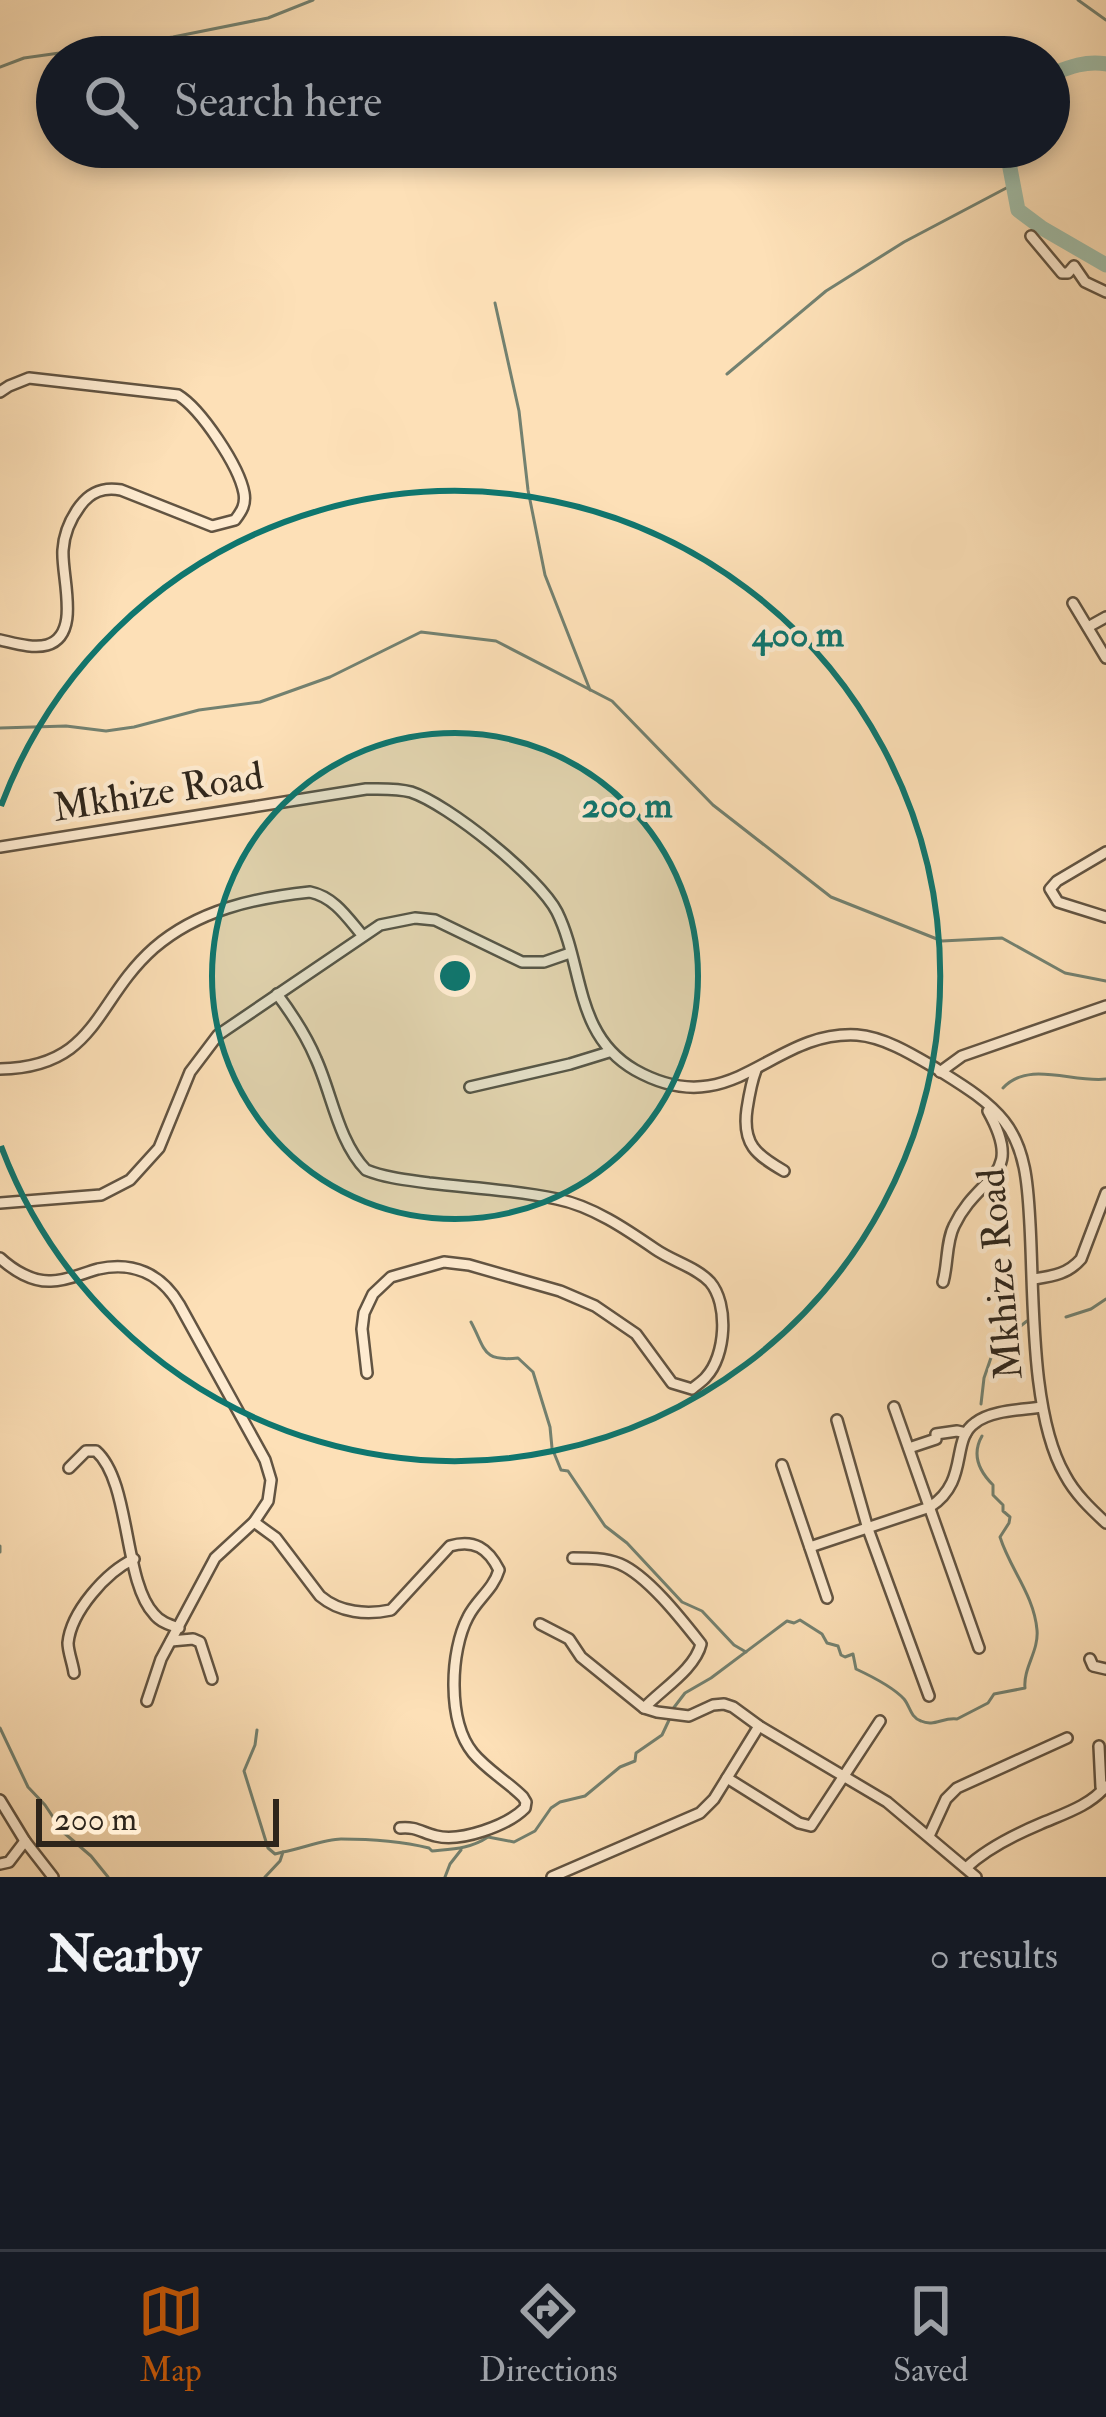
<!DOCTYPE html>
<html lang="en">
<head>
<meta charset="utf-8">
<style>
	body { margin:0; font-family:"IM FELL Double Pica",serif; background:#20242c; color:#f1f3f6 }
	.scale { position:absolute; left:36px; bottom:30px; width:243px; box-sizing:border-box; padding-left:12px; border:6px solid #2e251b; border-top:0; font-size:33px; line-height:42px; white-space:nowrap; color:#2e251b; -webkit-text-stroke:9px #feebd0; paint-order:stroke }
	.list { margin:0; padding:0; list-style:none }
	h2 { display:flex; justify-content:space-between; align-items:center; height:156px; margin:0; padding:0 48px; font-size:51px }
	h2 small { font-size:39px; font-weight:400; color:#9ea1a6 }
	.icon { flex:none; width:66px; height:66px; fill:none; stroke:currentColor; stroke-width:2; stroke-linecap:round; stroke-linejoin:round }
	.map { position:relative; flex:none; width:1106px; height:1877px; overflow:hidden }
	.search { position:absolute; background:#171b24; box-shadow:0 6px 18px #0003; left:36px; right:36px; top:36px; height:132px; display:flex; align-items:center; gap:30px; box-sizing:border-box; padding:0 42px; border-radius:66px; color:#9ea1a6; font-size:45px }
	.sheet { height:372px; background:#171b24 }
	nav { display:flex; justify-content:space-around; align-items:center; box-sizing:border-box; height:168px; border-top:3px solid #363941; background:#171b24; font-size:33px; color:#9ea1a6 }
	nav a { display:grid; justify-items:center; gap:6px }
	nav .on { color:#b45309 }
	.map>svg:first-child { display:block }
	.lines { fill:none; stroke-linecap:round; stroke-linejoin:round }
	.stream { stroke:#738170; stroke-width:3 }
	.river { stroke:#a1bea9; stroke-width:15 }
	.minor-casing { stroke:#625442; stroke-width:14 }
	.minor { stroke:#feebd0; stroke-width:9 }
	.ring { fill:none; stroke:#0f766e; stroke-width:6 }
	.labels { text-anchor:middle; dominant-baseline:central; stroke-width:9; stroke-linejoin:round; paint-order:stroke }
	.street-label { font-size:39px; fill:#2e251b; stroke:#feebd0 }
	.centre { fill:#0f766e; stroke:#feebd0; stroke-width:6 }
	.ring-label { font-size:36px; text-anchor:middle; font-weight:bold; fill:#0f766e; stroke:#feebd0; stroke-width:9; stroke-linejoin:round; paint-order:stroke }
</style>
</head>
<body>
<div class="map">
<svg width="1106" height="1877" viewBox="0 0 1106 1877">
	<rect width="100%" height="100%" fill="#fde0b7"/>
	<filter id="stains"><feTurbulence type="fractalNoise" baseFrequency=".00167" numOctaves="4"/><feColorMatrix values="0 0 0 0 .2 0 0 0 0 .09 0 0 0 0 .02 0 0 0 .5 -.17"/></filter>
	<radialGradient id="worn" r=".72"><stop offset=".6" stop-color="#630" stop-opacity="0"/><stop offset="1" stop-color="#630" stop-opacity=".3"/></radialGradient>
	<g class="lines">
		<!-- stream -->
		<g class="stream">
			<polyline points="1078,0 1106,20"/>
			<polyline points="0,67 24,58 173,37 268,18 313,0"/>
			<polyline points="495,303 519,411 528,490 545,575 590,690"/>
			<polyline points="727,374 826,291 904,242 1012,185"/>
			<polyline points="0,728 66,726 106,731 134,727 199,710 260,702 330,677 421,632 496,641 612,701 713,805 831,897 942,941 1002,938 1065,973 1106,981"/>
			<path d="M1003 1088C1029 1060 1072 1083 1106 1079"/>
			<polyline points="1066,1317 1091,1309 1106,1299"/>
			<path d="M471 1322C486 1350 482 1362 518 1358L533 1372 550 1427 552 1448 561 1470 568 1471 605 1526 627 1543 682 1602 702 1611 734 1645 746 1652"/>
			<polyline points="981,1404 984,1378 995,1346 1027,1321"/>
			<polyline points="0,1546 0,1552"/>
			<path d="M672 1710 685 1693 711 1678 787 1621 794 1623 800 1620 822 1634 827 1643 838 1646 841 1655 845 1657 853 1654 856 1669C871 1676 893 1687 904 1699 910 1706 910 1717 921 1721 934 1727 943 1717 957 1719L988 1703 994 1694 1025 1688C1023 1668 1039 1651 1037 1630 1034 1595 1010 1569 1000 1537L1009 1523 1010 1517 1003 1511V1505L993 1495V1485C979 1471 971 1455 982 1436"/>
			<polyline points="0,1728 28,1787 45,1805 63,1832 91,1856 108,1877"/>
			<polyline points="257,1730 255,1745 244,1771 268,1848 275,1854 283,1852"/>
			<path d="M265 1877 280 1861 283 1852C300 1849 326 1839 341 1839 371 1839 400 1841 429 1848L432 1851C452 1849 470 1849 488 1837L514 1842 535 1831 551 1808 560 1802 585 1796 620 1767 635 1761 636 1753 662 1735 670 1718"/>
			<polyline points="445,1877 450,1864 461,1850"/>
		</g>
		<!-- river -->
		<g class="river">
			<path d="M1049 75C1067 68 1086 60 1106 64"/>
			<polyline points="1006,147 1018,210 1042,228 1106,265"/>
		</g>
		<!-- minor casing -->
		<g class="minor-casing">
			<g id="minor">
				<polyline points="1031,236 1062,273 1068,273 1074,266 1085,282 1106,292"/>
				<path d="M0 392 9 386 29 378 178 395C201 409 239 466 244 493 246 504 242 511 235 520L212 526 121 490C104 487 91 491 80 506 71 518 64 534 63 550 61 576 82 635 47 645 33 649 14 643 0 640"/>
				<polyline points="1073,603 1106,658"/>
				<polyline points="1088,627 1106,617"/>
				<path d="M0 847 366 789C380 789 397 788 411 792 448 804 539 877 557 912 584 967 574 1035 635 1070 733 1125 770 1030 857 1035 883 1037 910 1053 932 1066 957 1082 986 1098 1004 1121 1027 1150 1028 1190 1030 1225 1034 1295 1030 1415 1065 1475 1075 1494 1091 1509 1106 1523"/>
				<polyline points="1106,852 1057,881 1050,889 1058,902 1106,917"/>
				<path d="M277 994C292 1014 306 1035 316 1059 332 1094 338 1141 366 1170 386 1178 408 1180 429 1183 472 1188 515 1190 557 1199 592 1206 626 1229 655 1249 672 1261 696 1267 710 1282 729 1304 726 1356 706 1377 702 1382 696 1385 692 1389L672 1383 636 1334 595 1306 560 1291 469 1265 444 1262 391 1277 373 1294 364 1313 362 1329 367 1373"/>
				<path d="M0 1069C98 1067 94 1001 154 948 198 910 254 898 310 892 334 897 347 917 362 935"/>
				<path d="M756 1070C751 1083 749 1096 747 1109 742 1144 756 1155 784 1171"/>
				<polyline points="940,1072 962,1056 1106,1006"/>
				<polyline points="470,1087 570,1064 609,1052"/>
				<polyline points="0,1203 101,1195 130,1180 159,1148 190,1072 218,1035 380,925 415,918 435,920 522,962 544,962 570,953"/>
				<path d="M0 1258C13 1270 32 1282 51 1281 67 1281 83 1273 98 1269 133 1261 161 1274 179 1304L265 1460 271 1480 268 1501 254 1522 215 1558 161 1659 147 1701"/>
				<path d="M1034 1279C1053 1276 1068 1274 1081 1259L1106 1193"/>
				<path d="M943 1282C948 1264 946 1242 954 1226 979 1173 1026 1179 988 1111"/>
				<polyline points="894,1407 979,1648"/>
				<polyline points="837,1420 868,1529 929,1696"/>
				<polyline points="909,1448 936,1439 936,1434 957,1431 966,1433"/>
				<polyline points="782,1465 827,1598"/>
				<path d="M69 1468 86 1451H96C131 1482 123 1581 154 1614 160 1622 170 1625 179 1628"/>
				<path d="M254 1522 276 1538 320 1596C340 1613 367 1615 391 1610L450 1546C474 1539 488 1548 499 1570 493 1590 477 1599 468 1617 450 1651 447 1721 473 1753 487 1770 507 1781 523 1797L526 1802 525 1808C507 1826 461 1842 436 1836 423 1833 415 1826 400 1828"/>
				<path d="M810 1547 930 1507C970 1481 950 1440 975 1423 991 1410 1022 1410 1042 1407"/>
				<path d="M573 1558C589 1558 605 1558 620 1564 648 1576 682 1620 701 1644 695 1669 662 1689 644 1708"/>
				<polyline points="540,1624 569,1639 581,1657 644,1708 657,1712 689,1716 713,1705 724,1704 733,1707 759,1726 887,1802 976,1877"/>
				<polyline points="171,1641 193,1639 200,1642 212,1679"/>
				<polyline points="1090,1659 1093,1666 1106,1669"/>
				<path d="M74 1673C73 1664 68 1652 68 1643 71 1612 106 1572 134 1559"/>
				<polyline points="1099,1746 1101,1787 1104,1789"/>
				<polyline points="727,1778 799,1823 811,1826 880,1721"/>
				<polyline points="0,1800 25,1841 53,1877"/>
				<polyline points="929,1836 946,1799 957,1788 1067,1738"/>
				<polyline points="0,1864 9,1862 25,1841"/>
				<path d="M966 1868C986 1849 1014 1835 1040 1824 1063 1814 1090 1806 1106 1786"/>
				<polyline points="552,1877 700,1813 714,1799 759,1726"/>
			</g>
		</g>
		<!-- minor -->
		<use href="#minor" class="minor"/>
	</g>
	<!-- distance rings -->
	<circle cx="455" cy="976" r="243" fill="#0f766e" fill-opacity=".12"/>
	<g class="ring">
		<circle cx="455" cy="976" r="243"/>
		<path d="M1 806A485 485 0 1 1 1 1146"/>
	</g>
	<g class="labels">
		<!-- street labels -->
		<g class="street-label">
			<text transform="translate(158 792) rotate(-9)">Mkhize Road</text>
			<text transform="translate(1000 1274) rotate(-95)">Mkhize Road</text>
		</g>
	</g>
	<circle cx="455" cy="976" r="18" class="centre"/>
	<g class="ring-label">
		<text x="798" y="646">400 m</text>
		<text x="627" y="817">200 m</text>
	</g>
	<rect width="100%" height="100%" filter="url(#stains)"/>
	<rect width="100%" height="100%" fill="url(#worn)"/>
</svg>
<div class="scale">200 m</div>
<div class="search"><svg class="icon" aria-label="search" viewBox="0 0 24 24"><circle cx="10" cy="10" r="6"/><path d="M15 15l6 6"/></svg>Search here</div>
</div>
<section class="sheet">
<h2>Nearby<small>0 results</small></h2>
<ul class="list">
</ul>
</section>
<nav>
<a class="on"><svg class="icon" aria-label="map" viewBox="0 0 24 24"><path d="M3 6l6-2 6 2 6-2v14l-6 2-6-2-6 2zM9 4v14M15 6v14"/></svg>Map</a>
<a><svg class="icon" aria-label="directions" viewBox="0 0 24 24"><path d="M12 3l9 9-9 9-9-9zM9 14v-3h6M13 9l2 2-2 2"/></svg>Directions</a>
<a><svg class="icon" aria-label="saved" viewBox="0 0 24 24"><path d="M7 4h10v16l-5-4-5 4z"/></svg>Saved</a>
</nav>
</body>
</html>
